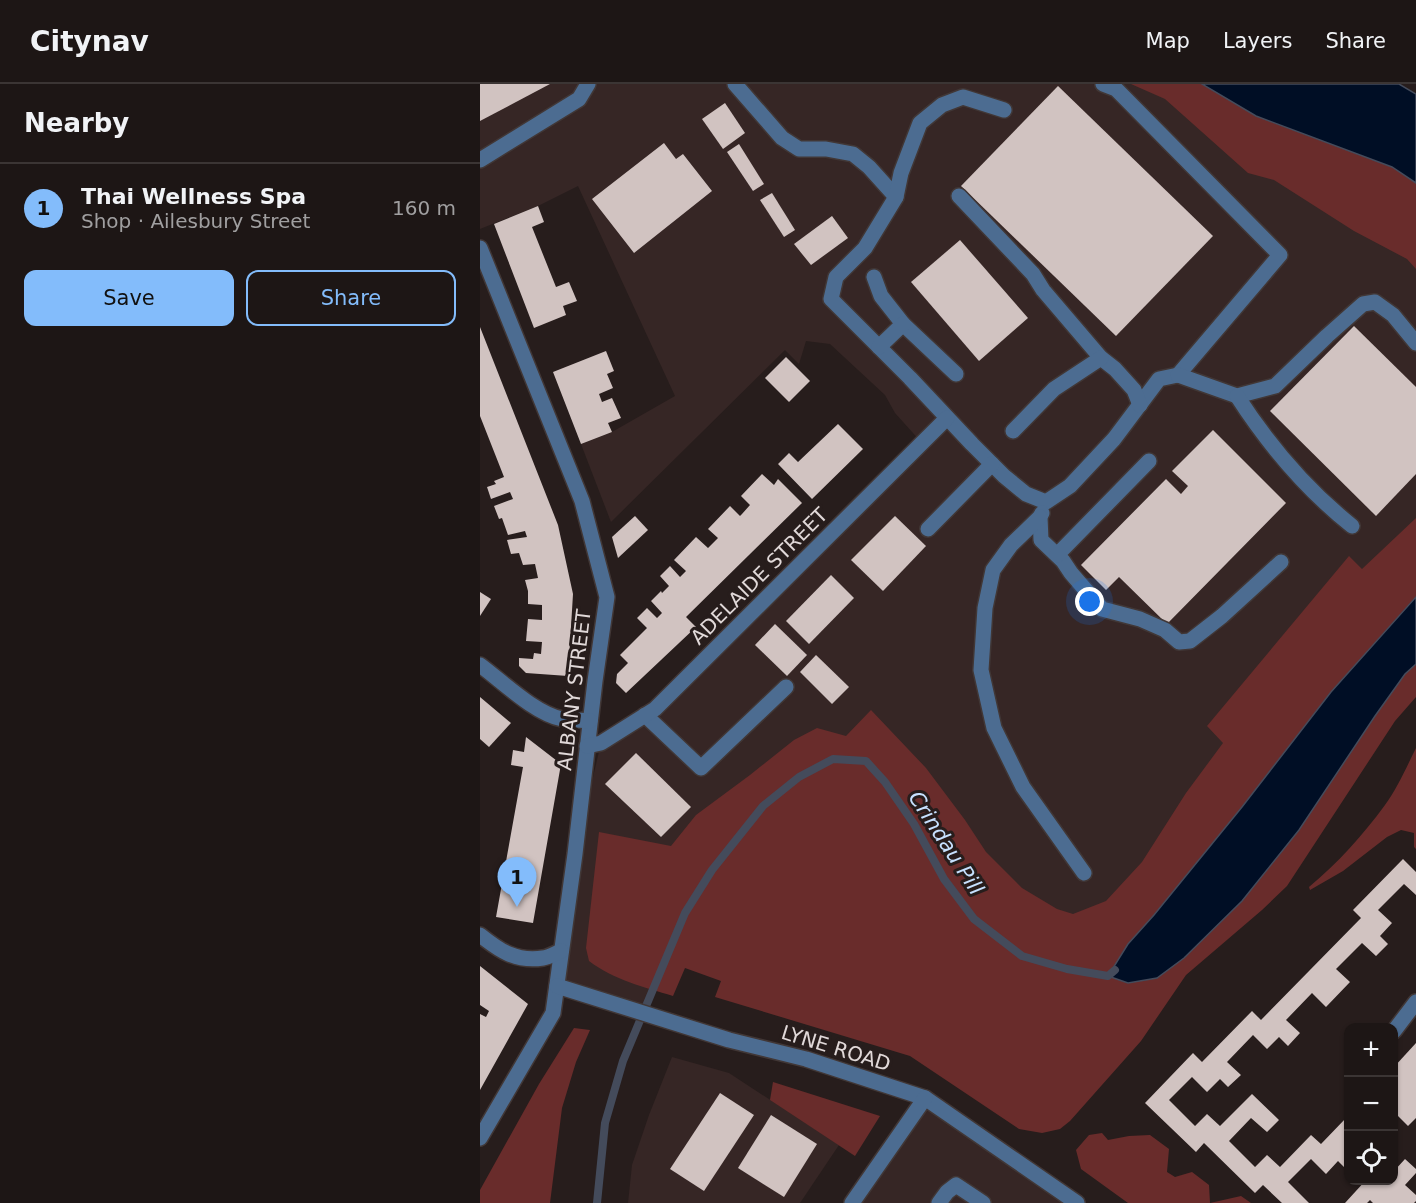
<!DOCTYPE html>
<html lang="en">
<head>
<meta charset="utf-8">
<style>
	body { margin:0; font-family:"DejaVu Sans",sans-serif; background:#251f1e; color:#f1f3f6 }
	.controls { position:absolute; right:18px; bottom:18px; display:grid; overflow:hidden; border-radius:12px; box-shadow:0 2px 4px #0004 }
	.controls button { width:54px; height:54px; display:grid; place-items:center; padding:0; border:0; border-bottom:2px solid #3b3534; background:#1d1615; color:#f1f3f6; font:30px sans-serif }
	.you { position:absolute; left:610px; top:518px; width:21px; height:21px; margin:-15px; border:4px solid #fff; border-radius:50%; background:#1a73e8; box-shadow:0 0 0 9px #1a73e833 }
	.badge { display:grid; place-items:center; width:39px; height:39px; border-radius:50%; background:#83bcfb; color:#111; font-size:20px; font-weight:700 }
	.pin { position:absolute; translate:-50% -50px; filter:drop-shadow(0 2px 3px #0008) }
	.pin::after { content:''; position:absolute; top:32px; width:21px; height:18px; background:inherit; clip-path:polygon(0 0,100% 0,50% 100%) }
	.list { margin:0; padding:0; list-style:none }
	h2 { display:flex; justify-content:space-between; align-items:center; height:78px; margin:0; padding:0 24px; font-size:26px }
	h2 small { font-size:20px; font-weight:400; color:#a09fa0 }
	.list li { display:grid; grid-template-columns:39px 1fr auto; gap:18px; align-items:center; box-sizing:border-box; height:90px; padding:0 24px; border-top:2px solid #3b3534 }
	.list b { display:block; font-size:22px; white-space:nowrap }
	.list p { margin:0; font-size:20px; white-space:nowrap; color:#a09fa0 }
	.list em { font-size:20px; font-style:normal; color:#a09fa0 }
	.actions { display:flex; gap:12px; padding:18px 24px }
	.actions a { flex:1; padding:14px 0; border:2px solid #83bcfb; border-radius:12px; text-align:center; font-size:21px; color:#83bcfb }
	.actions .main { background:#83bcfb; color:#111 }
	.icon { flex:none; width:33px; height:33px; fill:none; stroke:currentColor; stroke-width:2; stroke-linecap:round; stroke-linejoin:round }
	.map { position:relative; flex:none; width:936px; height:1119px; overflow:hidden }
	header { display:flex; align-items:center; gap:36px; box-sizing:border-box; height:84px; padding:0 30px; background:#1d1615; border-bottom:2px solid #3b3534 }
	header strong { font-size:28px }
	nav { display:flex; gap:33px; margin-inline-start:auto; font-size:21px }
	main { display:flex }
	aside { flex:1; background:#1d1615 }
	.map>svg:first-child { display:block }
	.built { fill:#362625 }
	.green { fill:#692c2b }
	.water { fill:#000e25; stroke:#444b5b; stroke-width:1.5 }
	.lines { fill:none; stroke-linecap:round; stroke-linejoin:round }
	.stream { stroke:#444b5b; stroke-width:8 }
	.building { fill:#d1c3c1 }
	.minor-casing { stroke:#413736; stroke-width:18 }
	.minor { stroke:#4c6c91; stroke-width:15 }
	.labels { text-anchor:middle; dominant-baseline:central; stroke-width:6; stroke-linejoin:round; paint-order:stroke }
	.street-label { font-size:20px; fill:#e1d9d9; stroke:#271d1c }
	.water-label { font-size:21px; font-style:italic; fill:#c7e1ff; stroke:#271d1c }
</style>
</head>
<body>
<header>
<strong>Citynav</strong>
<nav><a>Map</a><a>Layers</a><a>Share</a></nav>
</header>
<main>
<aside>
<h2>Nearby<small></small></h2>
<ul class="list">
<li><span class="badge">1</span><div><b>Thai Wellness Spa</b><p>Shop · Ailesbury Street</p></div><em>160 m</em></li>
</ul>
<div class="actions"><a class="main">Save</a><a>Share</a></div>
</aside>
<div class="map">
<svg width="936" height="1119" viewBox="0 0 936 1119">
	<rect width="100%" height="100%" fill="#271d1c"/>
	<!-- built -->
	<g class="built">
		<polygon points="0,0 722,0 936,99 936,513 628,892 434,740 177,897 164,931 77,902 95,770 121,659 175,625 442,359 415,329 405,311 350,260 326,257 319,280 305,266 131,438 101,360 132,348 195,312 98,102 58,122 0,145"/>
		<polygon points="192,973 249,989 359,1061 320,1119 148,1119 152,1081 169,1031"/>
		<polygon points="445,1014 597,1119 372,1119"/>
	</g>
	<!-- green -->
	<g class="green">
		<polygon points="651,0 919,0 936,10 936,185 927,175 874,147 794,96 768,89 685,15"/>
		<path d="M936 434V613L915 637 807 802 782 826 706 891 661 957 590 1037 580 1045 562 1049 539 1045 430 972 235 913 241 897 205 884 193 912C164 903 134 896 109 877L106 864 119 748 191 762 216 731 270 691 314 656 337 644 366 652 391 626 446 684 485 736 506 768 542 804 577 825 593 830 626 817 662 778 706 709 743 659 727 642 869 472 882 485Z"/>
		<path d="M936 664V765L934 763V749L921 746 907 753 863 787 830 806 829 803C858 779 883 751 905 721 917 705 927 682 936 664Z"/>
		<polygon points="94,944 110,946 96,978 82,1024 70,1119 0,1119 0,1106 59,1000"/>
		<polygon points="293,998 400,1032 375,1072 290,1016"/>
		<polygon points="622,1049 628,1056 649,1052 670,1051 689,1065 687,1088 695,1093 712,1088 729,1101 730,1119 761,1112 771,1119 648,1119 601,1085 596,1066 609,1051"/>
	</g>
	<!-- water -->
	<g class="water">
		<polygon points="722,0 919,0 936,10 936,99 912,83 776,32"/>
		<polygon points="936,513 936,580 925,590 895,632 819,746 762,817 704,874 677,894 648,899 628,892 648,860 674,831 762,723 851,608"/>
	</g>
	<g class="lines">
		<!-- stream -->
		<polyline class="stream" points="117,1119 125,1039 143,977 205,829 232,786 283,722 319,693 353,675 386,677 405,698 434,740 464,795 494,835 542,872 587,885 628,892 635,886"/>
	</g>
	<!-- building -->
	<g class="building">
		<polygon points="0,0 70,0 0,37"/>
		<polygon points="578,2 733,152 636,252 481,102"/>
		<polygon points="245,19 265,49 243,65 222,35"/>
		<polygon points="184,59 196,75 203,70 232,107 154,169 112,115"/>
		<polygon points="259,60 284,100 273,107 247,68"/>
		<polygon points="292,109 315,146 304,153 280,116"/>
		<polygon points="58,122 64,138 52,143 76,203 89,198 97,217 83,222 86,231 54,244 14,140"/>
		<polygon points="352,132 368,154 331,181 314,160"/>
		<polygon points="480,156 548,234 499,277 431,198"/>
		<polygon points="874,242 936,303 936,390 896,432 790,327"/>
		<polygon points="0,243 78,441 93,510 88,592 46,589 39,582 39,574 53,575 54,569 61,570 62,558 46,557 48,535 62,536 62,521 48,520 48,507 45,496 58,494 55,480 43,481 39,469 31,470 27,456 47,453 45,447 28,451 22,434 19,435 14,422 33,415 30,408 11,415 7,403 16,400 14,397 24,393 0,332"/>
		<polygon points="126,267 134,287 127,290 133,304 119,310 122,318 132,314 141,334 128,339 132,348 101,360 73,288"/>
		<polygon points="306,273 330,297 309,318 285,294"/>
		<polygon points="358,340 383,365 332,415 298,380 309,369 318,378"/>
		<polygon points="733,346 806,419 687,540 639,493 626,506 601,481 686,395 701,410 708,402 692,387"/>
		<polygon points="282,390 294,401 298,395 322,419 206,533 216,543 146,609 136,599 137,590 148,579 140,571 167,544 157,534 167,524 177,534 182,529 171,517 181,507 182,509 189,502 180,492 190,482 200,493 206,487 194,476 216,453 228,464 238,454 228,445 250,422 260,432 262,430 270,421 261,412"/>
		<polygon points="155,432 168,446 138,474 132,453"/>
		<polygon points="415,432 446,462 403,507 371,476"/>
		<polygon points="351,491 374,514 329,560 306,537"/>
		<polygon points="0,508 11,515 0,532"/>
		<polygon points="295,540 327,571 307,592 275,561"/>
		<polygon points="336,571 369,603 352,620 320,588"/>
		<polygon points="0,613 31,639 9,663 0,655"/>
		<polygon points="46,653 81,680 53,839 16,833 43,683 31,681 33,666 44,668"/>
		<polygon points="156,669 211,723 181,753 125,700"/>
		<polygon points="923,775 936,788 936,811 924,800 898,826 912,839 900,852 908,860 896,872 882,859 856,885 870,898 846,923 832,909 806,936 820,949 808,962 799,953 787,965 773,951 747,978 761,991 748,1003 740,995 727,1008 712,993 689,1016 715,1042 727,1030 740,1042 772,1010 799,1036 787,1048 771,1034 749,1057 775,1083 787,1071 800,1083 831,1051 841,1060 866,1034 868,1036 868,1057 866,1060 868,1063 868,1084 867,1086 858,1077 846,1090 831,1075 808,1098 829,1119 802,1119 783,1101 775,1109 724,1059 716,1068 665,1019 713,969 722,978 772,927 781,936 881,834 873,826"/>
		<polygon points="0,882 48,920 0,1006 0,930 6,933 9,927 0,921"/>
		<polygon points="936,959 936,1034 928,1042 914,1028 914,983"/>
		<polygon points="240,1009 274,1031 224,1107 190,1085"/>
		<polygon points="291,1031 337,1060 304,1113 258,1084"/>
		<polygon points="925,1075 936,1085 936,1089 925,1101 936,1111 936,1117 934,1119 893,1119 890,1116 887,1119 865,1119 886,1096 895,1096 900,1101 904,1096 914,1096 914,1087"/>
	</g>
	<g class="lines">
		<!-- minor casing -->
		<g class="minor-casing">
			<g id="minor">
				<polyline points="255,0 302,54 319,65 346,65 373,70 389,83 416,113"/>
				<polyline points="623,0 636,5 800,171 698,291"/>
				<polyline points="524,26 483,13 462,21 440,39 421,89 416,113 385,164 356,193 351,215 430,294 492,360 524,392 546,410 566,418 590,402 634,355 679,295 698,291"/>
				<polyline points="0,76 99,15 108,0"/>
				<polyline points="479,112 553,190 563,206 621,274 635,285 654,306 660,321"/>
				<polyline points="0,164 102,417 127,513 115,597 95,770 73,929 0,1054"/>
				<polyline points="394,193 401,212 423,240 476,290"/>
				<polyline points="399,263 423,240"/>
				<polyline points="698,291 757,312 795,302 847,252 883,220 895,218 913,231 936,259"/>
				<path d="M757 312C788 360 827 406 872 442"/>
				<polyline points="533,347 574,305 621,274"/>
				<polyline points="562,429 560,433 561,456 583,477 591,489 622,525 660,535 685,546 699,558 710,557 742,532 801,478"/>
				<polyline points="560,433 531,461 513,486 505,524 501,586 514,644 543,703 604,789"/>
				<polyline points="448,445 512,380"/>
				<polyline points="577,471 669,377"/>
				<path d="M0 581C23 598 54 629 82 635 91 636 101 636 110 637"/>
				<polyline points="165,631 221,684 306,603"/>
				<polyline points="107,662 121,659 175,625 467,334"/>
				<path d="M0 851C20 867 36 878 63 874 69 873 76 869 81 867"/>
				<polyline points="77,902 249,956 326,975 445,1014 597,1119"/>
				<polyline points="914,947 936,918"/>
				<polyline points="372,1119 445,1014"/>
				<polyline points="459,1119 467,1108 476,1101 503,1119"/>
			</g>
		</g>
		<!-- minor -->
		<use href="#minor" class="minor"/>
	</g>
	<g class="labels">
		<!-- street labels -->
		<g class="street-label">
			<text transform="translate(279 492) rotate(-45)">ADELAIDE STREET</text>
			<text transform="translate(94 606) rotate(-83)">ALBANY STREET</text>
			<text transform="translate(356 964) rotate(17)">LYNE ROAD</text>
		</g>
		<!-- water labels -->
		<g class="water-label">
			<text transform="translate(466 759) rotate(57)">Crindau Pill</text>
		</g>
	</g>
</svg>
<div class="controls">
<button>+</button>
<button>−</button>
<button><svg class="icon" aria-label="locate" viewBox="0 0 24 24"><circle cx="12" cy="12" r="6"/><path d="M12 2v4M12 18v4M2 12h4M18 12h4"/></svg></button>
</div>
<div class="you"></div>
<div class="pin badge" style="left:37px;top:823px">1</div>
</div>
</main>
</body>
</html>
